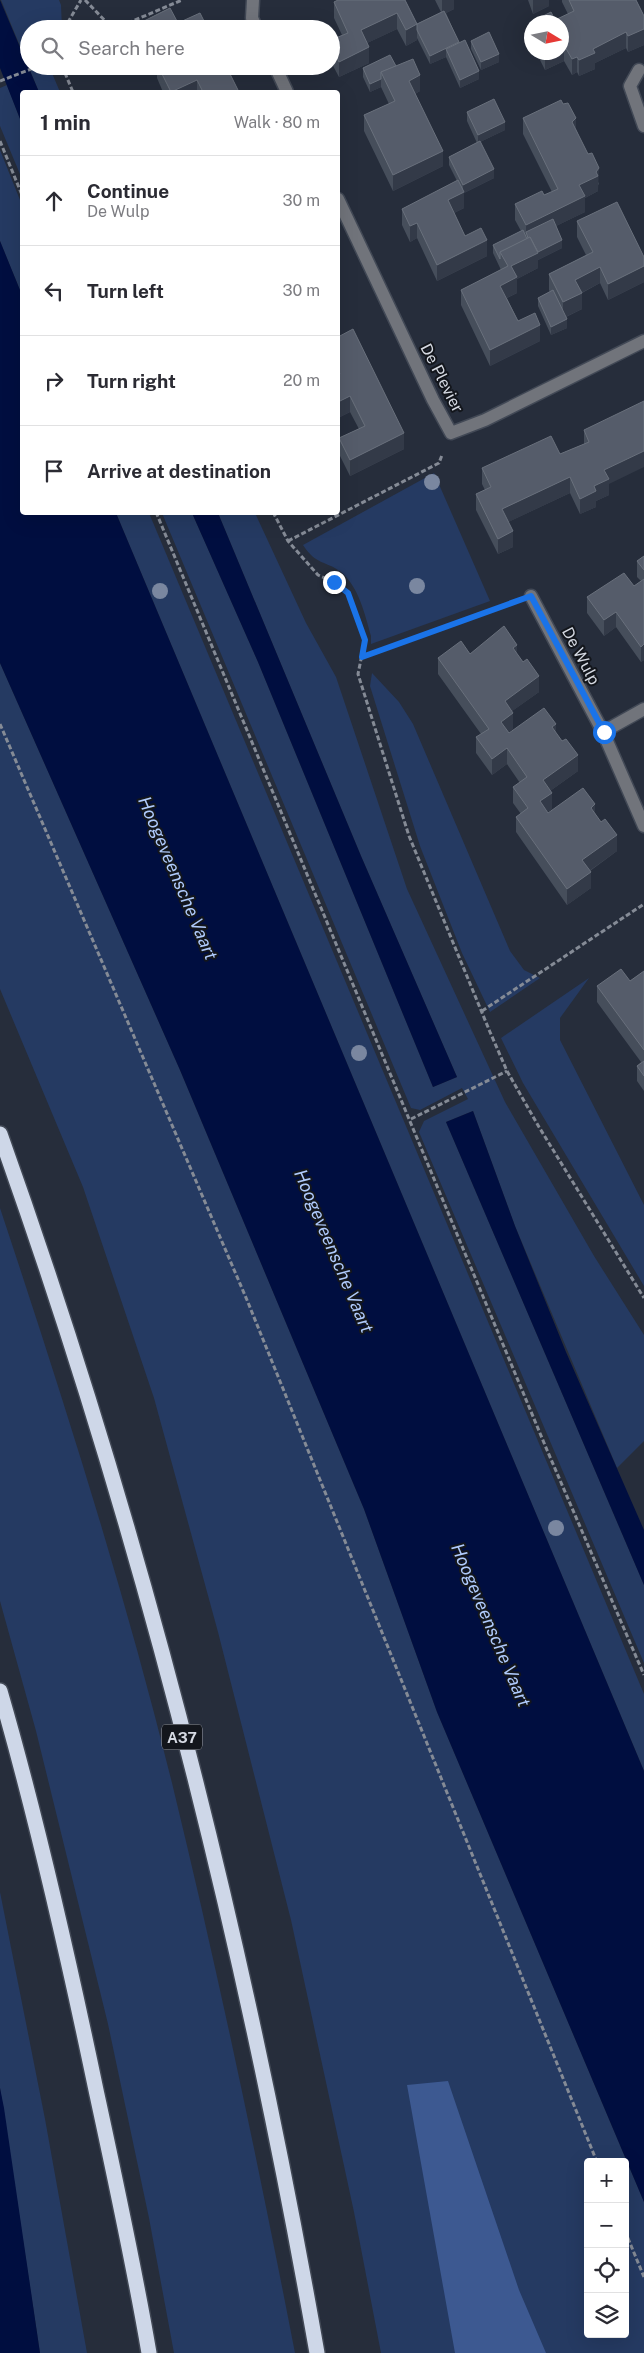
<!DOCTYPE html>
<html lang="en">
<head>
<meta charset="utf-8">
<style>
	body { margin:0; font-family:"Public Sans",sans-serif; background:#f2f2f3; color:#2b2b33 }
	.controls { position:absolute; right:15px; bottom:15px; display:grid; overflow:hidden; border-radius:5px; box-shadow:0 5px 20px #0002 }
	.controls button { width:45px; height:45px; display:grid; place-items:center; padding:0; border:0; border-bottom:1px solid #e1e1e2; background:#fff; color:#2b2b33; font:25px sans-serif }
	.compass { position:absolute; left:524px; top:15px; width:45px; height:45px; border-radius:50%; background:#fff; box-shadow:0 5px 20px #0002; rotate:100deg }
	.stop { position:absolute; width:15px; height:15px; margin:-11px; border:4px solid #1a73e8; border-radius:50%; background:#fff }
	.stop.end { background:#1a73e8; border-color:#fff; box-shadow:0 1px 5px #0008 }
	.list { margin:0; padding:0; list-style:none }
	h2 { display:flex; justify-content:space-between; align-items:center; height:65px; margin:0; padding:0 20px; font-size:21px }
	h2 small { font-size:16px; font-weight:400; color:#7c7c81 }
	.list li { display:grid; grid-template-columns:32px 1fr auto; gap:15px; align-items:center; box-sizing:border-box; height:90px; padding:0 20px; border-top:1px solid #e1e1e2 }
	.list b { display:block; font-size:19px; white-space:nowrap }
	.list p { margin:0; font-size:16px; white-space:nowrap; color:#7c7c81 }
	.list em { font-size:16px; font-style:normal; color:#7c7c81 }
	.icon { flex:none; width:28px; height:28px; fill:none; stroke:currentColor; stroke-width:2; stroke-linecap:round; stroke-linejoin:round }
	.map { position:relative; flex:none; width:644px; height:2353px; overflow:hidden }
	.search { position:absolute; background:#fff; box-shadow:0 5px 20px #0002; left:20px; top:20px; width:320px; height:55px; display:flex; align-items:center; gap:12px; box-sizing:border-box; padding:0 18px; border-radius:28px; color:#7c7c81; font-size:19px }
	.panel { position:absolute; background:#fff; box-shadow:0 5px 20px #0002; left:20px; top:90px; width:320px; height:425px; border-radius:5px }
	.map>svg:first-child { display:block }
	.green { fill:#253a62; fill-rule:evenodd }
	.forest { fill:#3d5991 }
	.water { fill:#000e40 }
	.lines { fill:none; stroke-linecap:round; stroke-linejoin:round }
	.minor-casing { stroke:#424956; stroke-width:15 }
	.highway-casing { stroke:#424956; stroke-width:18 }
	.path { stroke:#858b96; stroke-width:3; stroke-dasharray:5 2.5; stroke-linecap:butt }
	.minor { stroke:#71747b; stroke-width:12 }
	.highway { stroke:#ced7e8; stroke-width:15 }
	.tree { fill:#7a87a0 }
	.wall { fill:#464e5b }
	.shaded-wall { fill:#333a48 }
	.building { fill:#555c6a; stroke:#69707c }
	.route { stroke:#1a73e8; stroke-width:6 }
	.labels { text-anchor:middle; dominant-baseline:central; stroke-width:4; stroke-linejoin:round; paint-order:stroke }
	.shield { fill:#13161c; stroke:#9b9ea7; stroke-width:1 }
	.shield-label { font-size:15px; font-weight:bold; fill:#d5d9e2 }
	.street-label { font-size:16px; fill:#d5d9e2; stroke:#13161c }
	.water-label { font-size:18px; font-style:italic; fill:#afcafc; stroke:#13161c }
</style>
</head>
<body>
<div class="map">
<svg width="644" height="2353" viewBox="0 0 644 2353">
	<rect width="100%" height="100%" fill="#262d3b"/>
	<!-- green -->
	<g class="green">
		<polygon points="1,0 59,0 61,5 62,29 29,29 29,66 49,66 60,92 39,92"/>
		<polygon points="7,85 22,124 22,179 0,126 0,88"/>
		<polygon points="0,150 22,205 22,295 0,241"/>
		<path d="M434 473 490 601 371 644V636C365 615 359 587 341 572 325 560 317 566 303 545Z"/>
		<polygon points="116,513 149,513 644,1694 644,1771"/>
		<polygon points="162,513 192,513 258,662 433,1087 457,1077 361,856 218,513 255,513 306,623 336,677 407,889 505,1102 594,1256 644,1335 644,1441 617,1468 515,1226 473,1111 446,1122 644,1585 644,1663 419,1132 424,1121 468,1099 462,1088 420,1110 411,1108"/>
		<path d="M0 663 180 1070 364 1509 437 1712 644 2202V2353H381L354 2212 291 1920 218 1632 154 1398 83 1187 0 989ZM588 2162H625V2334H588Z"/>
		<polygon points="372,673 399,702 413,724 510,951 524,970 540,978 490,1012 462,953 420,846 370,686"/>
		<polygon points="589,978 560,1018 560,1040 644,1205 644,1286 523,1083 501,1038"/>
		<path d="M0 1208C63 1398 124 1589 172 1783 218 1972 258 2162 295 2353H174L149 2218 108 2024 36 1731 0 1601Z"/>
		<polygon points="0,1892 45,2119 87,2353 40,2353 0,2088"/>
	</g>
	<!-- forest -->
	<polygon class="forest" points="448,2081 519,2290 546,2353 455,2353 407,2085"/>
	<!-- water -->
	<g class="water">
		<polygon points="0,0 39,92 22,92 22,124 0,68"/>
		<polygon points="0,241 22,295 22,512 116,513 644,1771 644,2202 437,1712 364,1509 180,1070 0,663"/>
		<polygon points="192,513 218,513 361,856 457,1077 433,1087 258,662"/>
		<polygon points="473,1111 515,1226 566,1352 644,1530 644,1585 446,1122"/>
		<polygon points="0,2088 4,2108 40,2353 0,2353"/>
	</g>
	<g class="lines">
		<!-- minor casing -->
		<g class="minor-casing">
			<g id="minor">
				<polyline points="253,0 252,18 257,29"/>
				<polyline points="275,66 287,92"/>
				<polyline points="639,70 630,86 644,126"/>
				<polyline points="338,199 433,400 451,433 485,420 644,341"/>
				<polyline points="531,596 603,732"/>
				<polyline points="644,709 603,732 644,826"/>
			</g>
		</g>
		<!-- highway casing -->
		<g class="highway-casing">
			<g id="highway">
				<path d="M0 1134C140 1526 245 1942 317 2353"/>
				<path d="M0 1691C38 1822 68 1956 96 2090 115 2178 134 2265 149 2353"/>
			</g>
		</g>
		<!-- path -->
		<g class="path">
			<polyline points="85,0 113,29"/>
			<polyline points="64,29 81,0"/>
			<polyline points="114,29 182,0"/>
			<polyline points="62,66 73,92"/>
			<polyline points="0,81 39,66"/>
			<polyline points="0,141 22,195"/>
			<polyline points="156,512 547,1450 644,1675"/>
			<polyline points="273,512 288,541 318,575 334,582 348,593 365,640 358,674 409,836 490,1032 507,1071 539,1127 644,1298"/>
			<polyline points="288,541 439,463 442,455"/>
			<polyline points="363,657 509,604"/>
			<polyline points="0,724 247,1300 597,2162"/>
			<polyline points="482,1011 644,904"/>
			<polyline points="411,1119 507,1071"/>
			<polyline points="625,2231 644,2277"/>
		</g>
		<!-- minor -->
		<use href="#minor" class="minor"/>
		<!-- highway -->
		<use href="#highway" class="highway"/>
	</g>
	<!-- trees -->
	<g class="tree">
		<circle cx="432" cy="482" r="8"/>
		<circle cx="417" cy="586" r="8"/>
		<circle cx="160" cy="591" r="8"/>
		<circle cx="359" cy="1053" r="8"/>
		<circle cx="556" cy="1528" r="8"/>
	</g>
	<!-- wall -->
	<g class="wall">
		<polygon points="405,0 417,24 441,12 435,0 454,0 454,9 446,13 459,43 479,79 460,88 446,57 430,64 417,38 417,40 406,46 397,29 367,43 369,63 339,77 331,62 331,40 342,35 334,18 334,2"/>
		<polygon points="528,0 549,0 549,6 533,14"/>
		<polygon points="562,0 636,0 644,16 644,45 628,52 626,48 595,63 595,69 579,76 577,72 572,75 564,61 545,70 536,52 562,52 532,22 532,44 529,39 529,23 555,20 568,14 562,2"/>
		<polygon points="471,41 499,62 481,70 471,49"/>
		<polygon points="157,66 158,66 239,92 163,92 157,78"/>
		<polygon points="396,66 420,91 415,94 443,166 393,191 364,131 364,115 389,104 381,87 370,92 363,77 363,68"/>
		<polygon points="563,104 576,129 599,184 598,185 598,191 585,198 585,212 556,226 562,248 538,260 538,268 517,279 517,293 507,298 518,321 540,341 490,366 461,305 461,290 501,270 493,253 493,245 521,231 515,220 515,204 544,195 552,192 523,134 523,118"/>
		<polygon points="467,112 505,130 480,142 494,178 464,193 464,208 454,213 465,236 487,256 437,281 417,238 410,242 402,225 402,209 457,181 449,165 449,157 477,143 467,121"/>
		<polygon points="577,221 644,257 644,282 608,300 600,283 582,293 582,309 566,317 567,328 551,335 538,306 538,298 550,292 549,290 549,274 586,255 577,237"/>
		<polygon points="338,337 404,449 350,476 339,454 339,438 359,429 350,412 338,418"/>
		<polygon points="584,430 609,484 609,495 596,501 596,507 580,514 570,493 508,522 513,547 498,554 476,510 476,494 485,490 482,484 482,468 560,454 584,444"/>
		<polygon points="644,556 644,660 641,662 616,627 604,636 587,613 587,597 634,586 641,581 637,577 637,561"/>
		<polygon points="470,654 517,655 539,692 512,711 513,729 508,732 509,733 556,734 578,771 550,791 552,809 547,812 548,813 595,813 617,851 590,871 591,888 567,905 516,832 516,817 521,814 513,803 513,787 520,783 507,764 492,775 476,753 476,737 481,734 438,674 438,658"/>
		<polygon points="644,971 644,1091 637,1081 637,1066 641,1062 597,1002 597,986 630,981"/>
	</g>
	<!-- shaded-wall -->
	<g class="shaded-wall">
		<polygon points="442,0 454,0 454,9 442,15"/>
		<polygon points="533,0 549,0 549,6 533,14"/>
		<polygon points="397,13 397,29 361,46 361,30"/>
		<polygon points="417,24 417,40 406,46 406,30"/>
		<polygon points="643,24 644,24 644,45 628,52 628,36"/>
		<polygon points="626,32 626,48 595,63 595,69 579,76 579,60 593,49"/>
		<polygon points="459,42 459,50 446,49 446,57 430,64 430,56"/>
		<polygon points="564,45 564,61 545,70 545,54 548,52 562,52 562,46"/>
		<polygon points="369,47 369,63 339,77 339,62"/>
		<polygon points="499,54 499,62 481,70 481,62"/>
		<polygon points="577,57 577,72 572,75 572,59"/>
		<polygon points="122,66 128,66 122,69"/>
		<polygon points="479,71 479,79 460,88 460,80"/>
		<polygon points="420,75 420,91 409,97 409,81"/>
		<polygon points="381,79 381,87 370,92 370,84"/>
		<polygon points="197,80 197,92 171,92"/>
		<polygon points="576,118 576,134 572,122"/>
		<polygon points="505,122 505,130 478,143 478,135"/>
		<polygon points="443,151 443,166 393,191 393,175"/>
		<polygon points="599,168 598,191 585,198 585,212 529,239 526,232 526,225 596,172"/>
		<polygon points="494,169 494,178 464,193 464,208 448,216 448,200 463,193 463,185"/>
		<polygon points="417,223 417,238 410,242 410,226"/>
		<polygon points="487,240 487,256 437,281 437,265"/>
		<polygon points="562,240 562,248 538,260 538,268 517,279 517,293 500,301 500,286 511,266 536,253"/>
		<polygon points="644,266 644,282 608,300 608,284"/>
		<polygon points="600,267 600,283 575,296 575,280"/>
		<polygon points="582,293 582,309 563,318 563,302"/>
		<polygon points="567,319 567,328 551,335 551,327"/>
		<polygon points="540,325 540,341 490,366 490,350"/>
		<polygon points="350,396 350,412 338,418 338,402"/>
		<polygon points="404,433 404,449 350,476 350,460"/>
		<polygon points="644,451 644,467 609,484 609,495 596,501 596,507 580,514 580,499 594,486 604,470"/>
		<polygon points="570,477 570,493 502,525 502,509"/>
		<polygon points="513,531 513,547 498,554 498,539"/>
		<polygon points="616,612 616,627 604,636 604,620"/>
		<polygon points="644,644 644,660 641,662 641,647"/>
		<polygon points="517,645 517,661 513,648"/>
		<polygon points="539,676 539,692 505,716 505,701"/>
		<polygon points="513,713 513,729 501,738 501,722"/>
		<polygon points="556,724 556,740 552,727"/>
		<polygon points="507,748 507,764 492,775 492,759"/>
		<polygon points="578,755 578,771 543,796 543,780"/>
		<polygon points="552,793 552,809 540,817 540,801"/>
		<polygon points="595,804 595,820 591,808"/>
		<polygon points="617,835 617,851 582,876 582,860"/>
		<polygon points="591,872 591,888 567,905 567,889"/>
	</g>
	<!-- building -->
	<g class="building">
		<polygon points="338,0 405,0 417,24 406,30 397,13 361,30 369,47 339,62 331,46 331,40 348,33 334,2"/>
		<polygon points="569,0 636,0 644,16 644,29 628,36 626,32 593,49 595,53 579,60 577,57 572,59 564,45 562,46 562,22 532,22 532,28 529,23 551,12 555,20 574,11"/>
		<polygon points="170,8 178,23 200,13 208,29 172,29 171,27 167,29 128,29"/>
		<polygon points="444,11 459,42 430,56 417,30 417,24"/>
		<polygon points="489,32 499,54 481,62 471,41"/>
		<polygon points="465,40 479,71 460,80 446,49"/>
		<polygon points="390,55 396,66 381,72 381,79 370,84 363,68"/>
		<polygon points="413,59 420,75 409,81 443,151 393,175 364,115 395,101 381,72"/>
		<polygon points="158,66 226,66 239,92 203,92 197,80 171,92"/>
		<polygon points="494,99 505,122 478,135 467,112"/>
		<polygon points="561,100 563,104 568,103 576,118 572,122 588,154 592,153 599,168 596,172 598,176 579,185 585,196 526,225 515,204 542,191 544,195 558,189 523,118"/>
		<polygon points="480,141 494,169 463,185 449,157"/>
		<polygon points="458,180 464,192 448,200 465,236 481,228 487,240 437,265 417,223 410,226 402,209"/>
		<polygon points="617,202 644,257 644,266 608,284 600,267 575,280 582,293 563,302 549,274 593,252 577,221"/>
		<polygon points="553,219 562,240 538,252 530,237 528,238 526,232"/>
		<polygon points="523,230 527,239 500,252 500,259 493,245"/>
		<polygon points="530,237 538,253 511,266 517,277 500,286 518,321 535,313 540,325 490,350 461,290 508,266 500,252"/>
		<polygon points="553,290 567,319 551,327 538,298"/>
		<polygon points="353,329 404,433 350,460 339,438 365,426 350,396 338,402 338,376 340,374 338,369 338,337"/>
		<polygon points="644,401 644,451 604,470 609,479 594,486 596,491 580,499 570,477 502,509 513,531 498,539 476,494 491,487 482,468 551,436 560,454 589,442 584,430"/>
		<polygon points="644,556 644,570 637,561"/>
		<polygon points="624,573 634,586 644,579 644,644 641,647 616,612 604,620 587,597"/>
		<polygon points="504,626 517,645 513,648 523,662 527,659 539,676 505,701 513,713 501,722 509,733 544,708 556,724 552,727 562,741 566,739 578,755 543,780 552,793 540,801 548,813 583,788 595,804 591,808 601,822 605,819 617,835 582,860 591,872 567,889 516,817 528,808 513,787 527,777 507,748 492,759 476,737 489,729 438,658 461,641 470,654"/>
		<polygon points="621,969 630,981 644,971 644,1050 597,986"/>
		<polygon points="644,1061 644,1076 637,1066"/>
	</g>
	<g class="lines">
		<!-- route -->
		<polyline class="route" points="334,582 348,593 365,640 362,657 531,596 604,732"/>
	</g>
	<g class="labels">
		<!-- shield labels -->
		<rect class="shield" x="162" y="1724.5" width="40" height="25" rx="4"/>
		<g class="shield-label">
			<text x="182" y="1737">A37</text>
		</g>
		<!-- street labels -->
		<g class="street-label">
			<text transform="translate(442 378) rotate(63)">De Plevier</text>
			<text transform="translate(581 656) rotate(62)">De Wulp</text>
		</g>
		<!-- water labels -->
		<g class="water-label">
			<text transform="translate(178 878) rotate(67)">Hoogeveensche Vaart</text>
			<text transform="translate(334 1251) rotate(67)">Hoogeveensche Vaart</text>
			<text transform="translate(491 1625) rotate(67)">Hoogeveensche Vaart</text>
		</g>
	</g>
</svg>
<div class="controls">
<button>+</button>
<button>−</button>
<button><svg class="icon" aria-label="locate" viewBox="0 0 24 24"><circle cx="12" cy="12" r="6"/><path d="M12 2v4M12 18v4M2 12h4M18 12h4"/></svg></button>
<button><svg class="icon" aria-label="layers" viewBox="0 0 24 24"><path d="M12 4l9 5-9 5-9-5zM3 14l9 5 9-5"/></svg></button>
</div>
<svg class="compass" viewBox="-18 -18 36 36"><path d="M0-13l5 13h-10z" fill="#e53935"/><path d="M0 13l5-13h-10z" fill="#7c7c81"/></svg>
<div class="stop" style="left:604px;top:732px"></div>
<div class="stop end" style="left:334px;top:582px"></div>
<div class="search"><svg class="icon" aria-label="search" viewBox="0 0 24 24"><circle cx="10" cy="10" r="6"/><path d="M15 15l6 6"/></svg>Search here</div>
<section class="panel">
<h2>1 min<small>Walk · 80 m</small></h2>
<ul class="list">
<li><svg class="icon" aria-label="ahead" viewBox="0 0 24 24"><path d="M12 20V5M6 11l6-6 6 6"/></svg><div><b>Continue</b><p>De Wulp</p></div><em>30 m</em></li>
<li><svg class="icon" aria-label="left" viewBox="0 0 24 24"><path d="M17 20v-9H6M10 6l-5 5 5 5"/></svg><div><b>Turn left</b></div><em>30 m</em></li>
<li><svg class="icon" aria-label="right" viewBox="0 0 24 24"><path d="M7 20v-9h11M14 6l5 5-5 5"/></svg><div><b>Turn right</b></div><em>20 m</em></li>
<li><svg class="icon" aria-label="arrive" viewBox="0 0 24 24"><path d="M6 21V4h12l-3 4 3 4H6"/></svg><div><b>Arrive at destination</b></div></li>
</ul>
</section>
</div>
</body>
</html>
